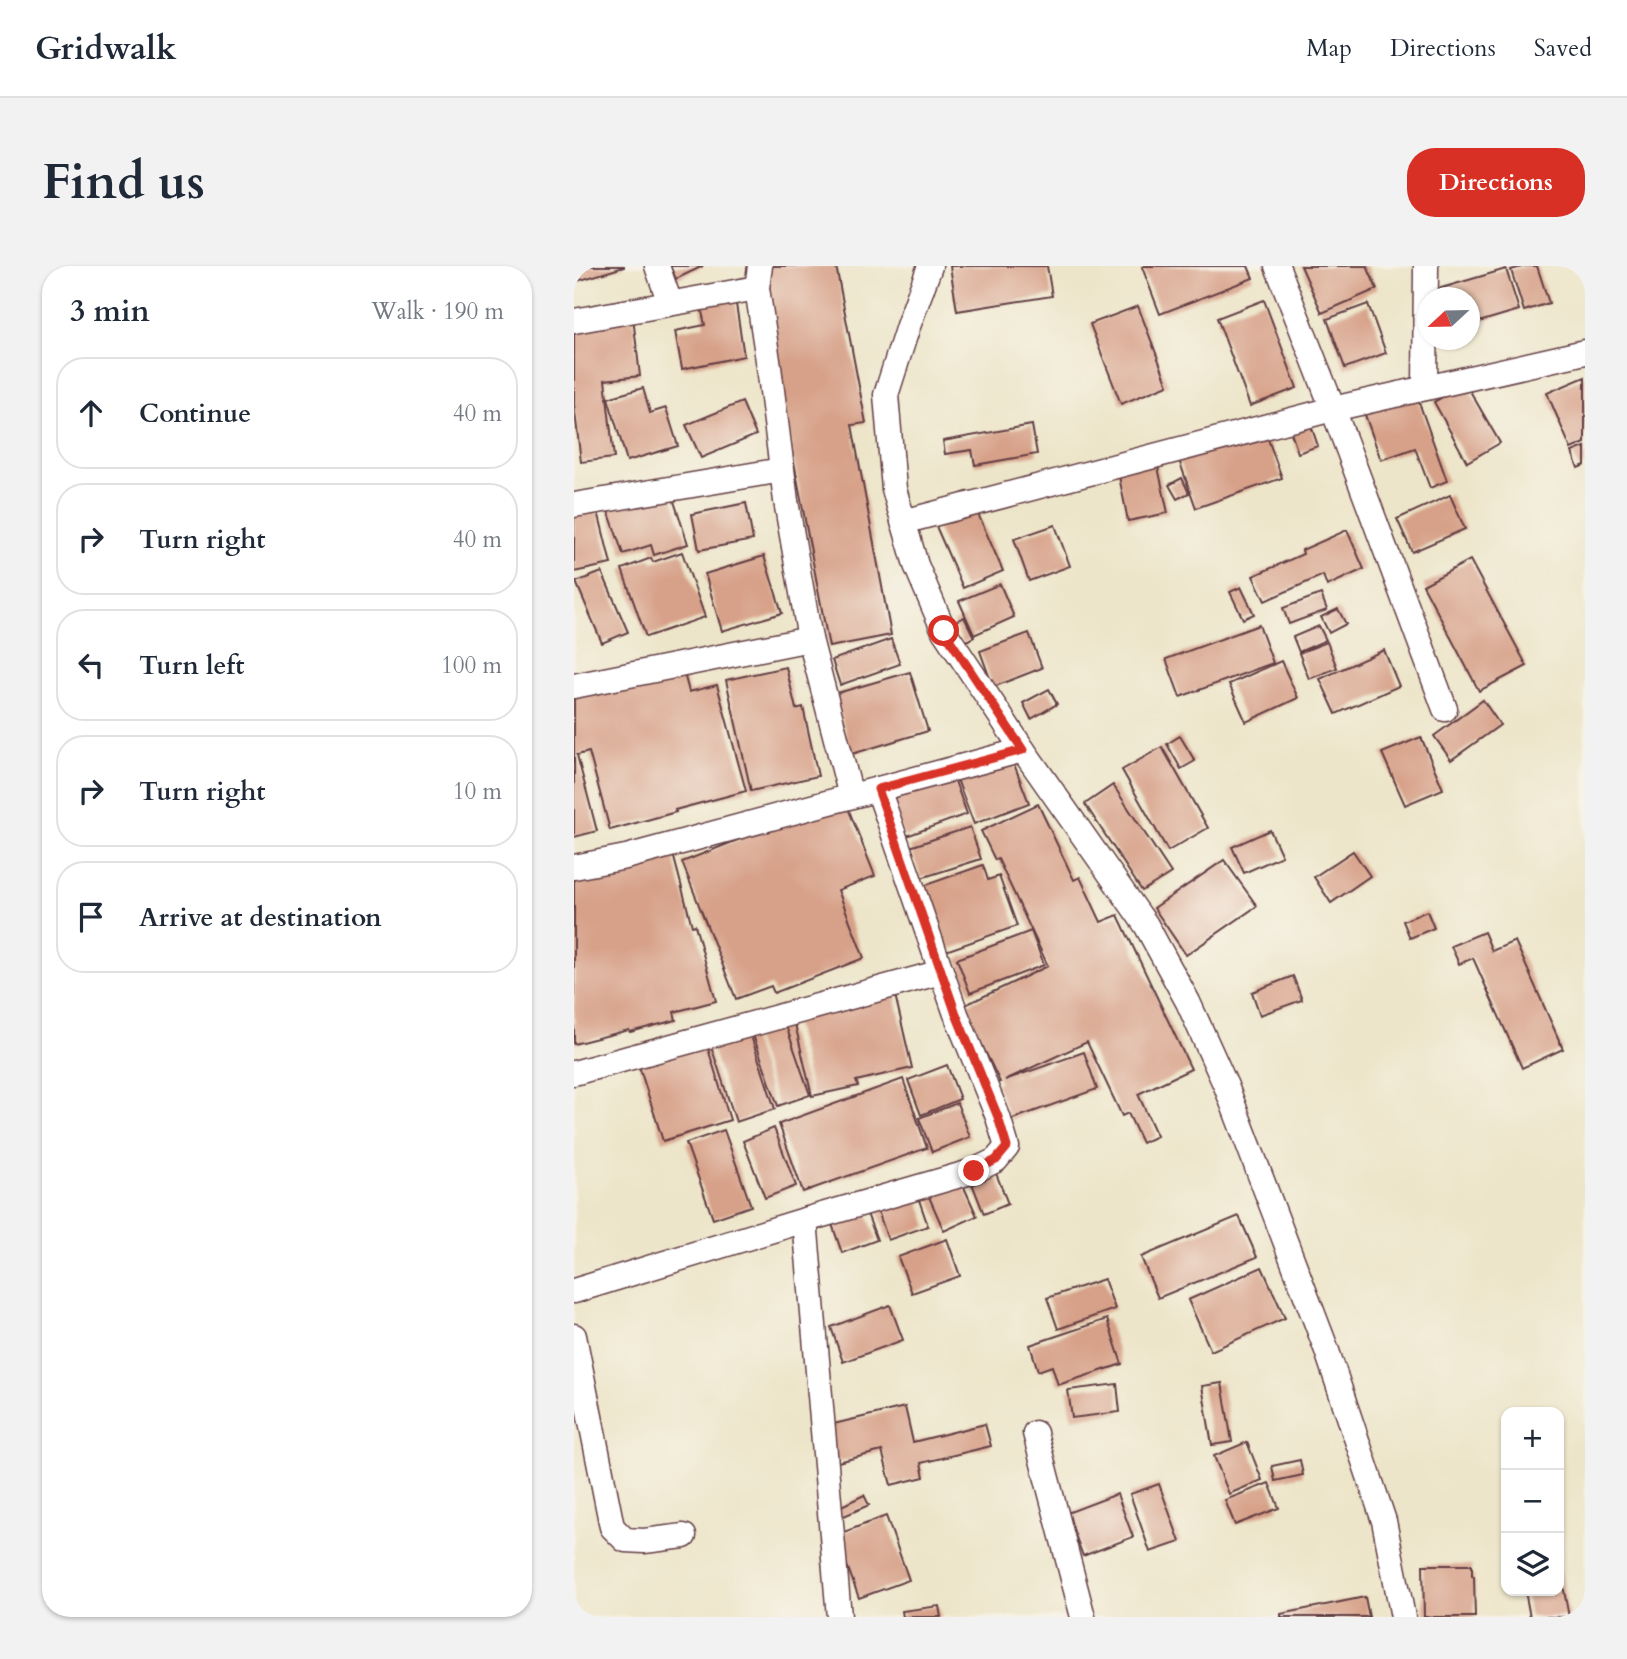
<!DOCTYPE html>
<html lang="en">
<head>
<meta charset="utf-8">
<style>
	body { margin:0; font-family:Cardo,serif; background:#f2f2f3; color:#1f2937 }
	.controls { position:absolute; right:21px; bottom:21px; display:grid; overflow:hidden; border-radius:14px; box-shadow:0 2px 5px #0004 }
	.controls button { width:63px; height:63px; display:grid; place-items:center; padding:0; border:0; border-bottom:2px solid #e0e1e3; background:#fff; color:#1f2937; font:35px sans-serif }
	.compass { position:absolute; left:843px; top:21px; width:63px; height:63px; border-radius:50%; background:#fff; box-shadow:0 2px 5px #0004; rotate:248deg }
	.stop { position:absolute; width:21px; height:21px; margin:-16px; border:5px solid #d93025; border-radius:50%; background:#fff }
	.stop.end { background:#d93025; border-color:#fff; box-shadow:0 2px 7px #0008 }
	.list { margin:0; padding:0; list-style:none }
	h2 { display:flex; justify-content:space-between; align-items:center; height:91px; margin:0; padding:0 28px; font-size:30px }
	h2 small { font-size:23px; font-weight:400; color:#747a83 }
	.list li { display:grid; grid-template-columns:46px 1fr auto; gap:21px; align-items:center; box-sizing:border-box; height:112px; margin:0 14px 14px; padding:0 14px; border:2px solid #e0e1e3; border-radius:28px }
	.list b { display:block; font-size:26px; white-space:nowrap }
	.list em { font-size:23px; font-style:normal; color:#747a83 }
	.icon { flex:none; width:38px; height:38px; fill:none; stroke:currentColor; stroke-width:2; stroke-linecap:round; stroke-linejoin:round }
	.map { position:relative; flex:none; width:1011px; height:1351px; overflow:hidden; border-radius:28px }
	header { display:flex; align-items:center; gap:42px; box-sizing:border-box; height:98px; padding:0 35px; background:#fff; border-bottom:2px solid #e0e1e3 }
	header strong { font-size:33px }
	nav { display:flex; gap:38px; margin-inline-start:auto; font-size:24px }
	.intro { display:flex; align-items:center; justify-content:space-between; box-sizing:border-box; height:168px; padding:0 42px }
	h1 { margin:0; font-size:49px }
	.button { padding:18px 32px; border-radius:28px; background:#d93025; color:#fff; font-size:24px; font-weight:700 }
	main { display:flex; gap:42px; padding:0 42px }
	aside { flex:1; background:#fff; border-radius:28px; box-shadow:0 2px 5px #0004 }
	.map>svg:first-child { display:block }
	.building { fill:#d7a088 }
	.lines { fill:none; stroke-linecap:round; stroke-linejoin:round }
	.minor-casing { stroke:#623d43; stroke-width:27 }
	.minor { stroke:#fff; stroke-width:24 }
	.route { stroke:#d93025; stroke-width:9 }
</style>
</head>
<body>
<header>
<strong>Gridwalk</strong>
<nav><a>Map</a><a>Directions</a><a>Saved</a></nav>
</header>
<div class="intro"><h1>Find us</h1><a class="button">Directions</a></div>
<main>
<aside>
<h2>3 min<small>Walk · 190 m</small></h2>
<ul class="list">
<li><svg class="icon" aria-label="ahead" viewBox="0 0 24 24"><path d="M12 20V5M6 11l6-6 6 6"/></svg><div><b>Continue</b></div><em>40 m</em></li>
<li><svg class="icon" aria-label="right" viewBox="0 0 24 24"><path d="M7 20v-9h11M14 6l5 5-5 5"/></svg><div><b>Turn right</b></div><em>40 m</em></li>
<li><svg class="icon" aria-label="left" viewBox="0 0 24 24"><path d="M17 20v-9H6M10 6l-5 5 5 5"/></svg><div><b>Turn left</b></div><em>100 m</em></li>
<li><svg class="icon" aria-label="right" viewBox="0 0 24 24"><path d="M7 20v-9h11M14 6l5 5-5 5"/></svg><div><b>Turn right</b></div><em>10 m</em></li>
<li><svg class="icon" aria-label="arrive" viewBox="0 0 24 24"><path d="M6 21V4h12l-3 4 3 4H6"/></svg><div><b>Arrive at destination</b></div></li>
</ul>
</aside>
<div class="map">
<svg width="1011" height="1351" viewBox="0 0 1011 1351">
	<rect width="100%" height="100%" fill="#f7f3e8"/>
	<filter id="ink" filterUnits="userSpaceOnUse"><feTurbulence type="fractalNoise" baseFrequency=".0143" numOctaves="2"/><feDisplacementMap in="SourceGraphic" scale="14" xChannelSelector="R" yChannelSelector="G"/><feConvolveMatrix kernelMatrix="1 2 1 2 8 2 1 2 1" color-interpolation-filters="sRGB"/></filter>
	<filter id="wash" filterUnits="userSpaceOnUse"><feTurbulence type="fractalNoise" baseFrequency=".00686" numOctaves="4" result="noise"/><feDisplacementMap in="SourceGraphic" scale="28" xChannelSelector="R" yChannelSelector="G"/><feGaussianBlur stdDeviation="1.57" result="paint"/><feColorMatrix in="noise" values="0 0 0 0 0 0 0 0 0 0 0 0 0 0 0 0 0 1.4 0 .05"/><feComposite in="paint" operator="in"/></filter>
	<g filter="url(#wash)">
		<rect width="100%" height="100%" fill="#ede5c9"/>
		<g id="blocks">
			<!-- building -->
			<g class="building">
				<polygon points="0,0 50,0 50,1 0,16"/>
				<polygon points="96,0 129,0 102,13"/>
				<polygon points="183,0 262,0 292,157 278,159 317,369 255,381"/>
				<polygon points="376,0 473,0 478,30 383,45"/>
				<polygon points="570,0 674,0 679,12 586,48 568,1"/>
				<polygon points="727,0 793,0 803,23 748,47"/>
				<polygon points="951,0 963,0 975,37 950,45 937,4"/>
				<polygon points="932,3 945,44 895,59 895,32 856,32 854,26"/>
				<polygon points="160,25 170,90 108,103 101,65 131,59 125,32"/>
				<polygon points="690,34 723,122 676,140 643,52"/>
				<polygon points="794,38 812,87 771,102 753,53"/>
				<polygon points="564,40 594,119 547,138 516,58"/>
				<polygon points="58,43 66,110 31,114 40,192 7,196 0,138 0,49"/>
				<polygon points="1011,111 1011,177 997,183 973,127"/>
				<polygon points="892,118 926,177 893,196 860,136"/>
				<polygon points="69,122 76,147 92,142 104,180 53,195 34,132"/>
				<polygon points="841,125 873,215 856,222 841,182 807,194 789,143"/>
				<polygon points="168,136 182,169 127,192 112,159"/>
				<polygon points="732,145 744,180 724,187 712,152"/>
				<polygon points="458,159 463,188 401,199 398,184 371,188 369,175"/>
				<polygon points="690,162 708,212 622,242 604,191"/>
				<polygon points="1011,181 1011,199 1004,202 998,186"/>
				<polygon points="582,192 594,247 554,255 543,200"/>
				<polygon points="608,212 615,227 603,233 595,219"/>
				<polygon points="96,223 114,278 80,289 77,279 49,288 34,244"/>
				<polygon points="394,225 429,305 389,322 354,242"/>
				<polygon points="20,229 37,298 0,306 0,234"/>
				<polygon points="876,229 891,263 838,286 823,253"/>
				<polygon points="172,237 179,274 125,284 118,248"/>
				<polygon points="481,259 496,300 455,315 440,273"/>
				<polygon points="773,264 790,303 753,320 749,309 691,335 679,310 729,288 728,284"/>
				<polygon points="108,286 131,351 72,371 48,303 77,292 79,296"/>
				<polygon points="190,290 208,347 148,365 131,308"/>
				<polygon points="896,294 953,400 905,425 849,319"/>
				<polygon points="28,306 54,366 28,377 2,316"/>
				<polygon points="426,318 440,351 400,369 385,335"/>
				<polygon points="667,321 680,348 669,353 656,326"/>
				<polygon points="747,328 753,344 715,358 709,342"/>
				<polygon points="764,343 772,358 755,367 747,351"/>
				<polygon points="390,351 400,371 389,377 379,357"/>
				<polygon points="685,359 699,397 606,431 592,393"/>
				<polygon points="745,360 752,374 725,386 719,371"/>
				<polygon points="455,367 468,402 419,421 406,385"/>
				<polygon points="317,373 326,398 266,419 258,394"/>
				<polygon points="753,376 763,402 735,413 725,387"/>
				<polygon points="810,384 825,420 762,448 746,413"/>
				<polygon points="106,392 115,426 143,419 172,525 101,544 102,546 36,564 15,486 3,489 23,565 0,571 0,421"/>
				<polygon points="707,395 724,432 672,456 655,418"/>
				<polygon points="212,401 222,443 229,441 244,510 177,525 152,414"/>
				<polygon points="336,406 354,465 278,488 260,428"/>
				<polygon points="475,423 483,438 457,453 449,437"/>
				<polygon points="909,434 926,459 877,494 860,470"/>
				<polygon points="606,470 621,495 607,503 593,478"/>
				<polygon points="847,471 869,523 831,539 808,487"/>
				<polygon points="433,480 455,537 400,558 378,500"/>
				<polygon points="588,481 634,562 594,585 548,504"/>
				<polygon points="375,499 393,548 330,571 311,522"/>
				<polygon points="539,519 597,607 568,625 511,538"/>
				<polygon points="270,532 301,610 264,624 290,692 200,727 197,720 162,733 108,596"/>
				<polygon points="464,538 500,614 506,611 527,656 544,649 617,803 564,828 583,870 568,877 554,847 548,850 513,776 431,814 510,786 523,823 436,854 422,817 426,816 389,740 474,700 424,593 421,594 407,565"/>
				<polygon points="396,561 407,593 347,612 336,581"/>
				<polygon points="696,564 708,590 670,607 658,581"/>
				<polygon points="779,585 796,610 757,637 740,611"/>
				<polygon points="99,588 118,660 121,659 142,735 100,746 102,754 56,766 55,764 0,778 0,609"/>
				<polygon points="650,594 683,640 612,689 580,642"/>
				<polygon points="409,599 414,614 425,610 443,660 369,686 346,621"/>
				<polygon points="853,645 860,662 836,672 829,655"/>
				<polygon points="457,665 470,699 396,727 383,693"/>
				<polygon points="910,666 918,685 941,675 989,783 948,802 899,692 885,698 877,680"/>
				<polygon points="719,710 728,734 686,749 678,726"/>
				<polygon points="319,720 338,802 282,815 284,820 238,830 220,754"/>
				<polygon points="210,754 236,829 204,840 178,766"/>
				<polygon points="175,764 201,843 162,856 136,777"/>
				<polygon points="132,776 156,854 89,875 64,797"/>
				<polygon points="373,799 386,833 347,849 334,814"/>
				<polygon points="329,813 353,882 229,926 205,858"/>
				<polygon points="383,837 396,871 358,886 345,852"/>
				<polygon points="200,862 222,920 191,932 169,875"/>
				<polygon points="150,864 177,940 139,953 112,877"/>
				<polygon points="416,892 434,938 410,948 392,902"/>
				<polygon points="385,910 403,950 370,965 352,924"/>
				<polygon points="343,928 354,960 314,974 303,942"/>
				<polygon points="292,945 303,974 268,987 258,958"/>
				<polygon points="665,950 683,991 584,1032 567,991"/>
				<polygon points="373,973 386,1010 338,1027 324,991"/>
				<polygon points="688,1001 711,1052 637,1085 614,1034"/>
				<polygon points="530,1013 541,1043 484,1063 473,1032"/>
				<polygon points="316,1039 329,1074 269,1096 257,1061"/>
				<polygon points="533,1053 548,1098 484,1119 478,1100 464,1105 456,1079"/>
				<polygon points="648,1117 658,1176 638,1179 628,1120"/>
				<polygon points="543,1118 546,1146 498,1152 494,1124"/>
				<polygon points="331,1141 339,1176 411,1158 417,1180 347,1197 350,1211 317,1219 308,1185 256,1198 247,1161"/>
				<polygon points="673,1176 688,1214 655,1228 640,1190"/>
				<polygon points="726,1194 729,1209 701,1215 698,1200"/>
				<polygon points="695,1217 705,1242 661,1259 651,1234"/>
				<polygon points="585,1218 606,1276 576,1286 556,1228"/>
				<polygon points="543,1228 559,1271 509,1290 493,1247"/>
				<polygon points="290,1229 295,1239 261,1254 257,1245"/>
				<polygon points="312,1250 335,1314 285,1332 262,1269"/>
				<polygon points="849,1299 898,1299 898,1310 900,1310 901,1351 850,1351"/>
				<polygon points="986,1303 995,1351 956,1351 951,1325 985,1325 985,1304"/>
				<polygon points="791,1331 795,1351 707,1351 707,1348"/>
				<polygon points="365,1340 367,1351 329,1351 328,1345"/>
			</g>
		</g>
	</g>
	<g filter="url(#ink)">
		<use href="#blocks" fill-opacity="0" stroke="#623d43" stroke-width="2"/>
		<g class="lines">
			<!-- minor casing -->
			<g class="minor-casing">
				<g id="minor">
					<polyline points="83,0 96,37"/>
					<polyline points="186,0 183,22 195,101 212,235 236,373 277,530"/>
					<polyline points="356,0 334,60 312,129 320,223 342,299 370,365 449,484 572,659 614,736 652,820 752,1082 810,1255 829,1351"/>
					<polyline points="703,0 759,143 871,443"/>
					<polyline points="0,55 183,22"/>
					<polyline points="851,122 852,0"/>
					<polyline points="0,239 208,204"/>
					<polyline points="329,256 759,143 1011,86"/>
					<polyline points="0,420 236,373"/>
					<polyline points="0,601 52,591 449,484"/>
					<polyline points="0,807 367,706"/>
					<polyline points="231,954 265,1351"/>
					<polyline points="0,1025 231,954 400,905 422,894 433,881 424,851 382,748 304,523"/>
					<polyline points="0,1070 38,1261 51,1274 70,1275 110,1270"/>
					<polyline points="461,1167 509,1351"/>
				</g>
			</g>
			<!-- minor -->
			<use href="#minor" class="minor"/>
		</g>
	</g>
	<g class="lines" filter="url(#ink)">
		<!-- route -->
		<polyline class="route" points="370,365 449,484 304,523 382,748 424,851 433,881 422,894 400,905"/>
	</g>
</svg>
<div class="controls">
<button>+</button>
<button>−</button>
<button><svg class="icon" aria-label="layers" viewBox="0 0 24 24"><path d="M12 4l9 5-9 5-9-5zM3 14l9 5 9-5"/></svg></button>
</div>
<svg class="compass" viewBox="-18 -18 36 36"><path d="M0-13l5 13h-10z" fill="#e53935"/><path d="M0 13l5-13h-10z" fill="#747a83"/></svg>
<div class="stop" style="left:370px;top:365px"></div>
<div class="stop end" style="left:400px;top:905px"></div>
</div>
</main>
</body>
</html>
